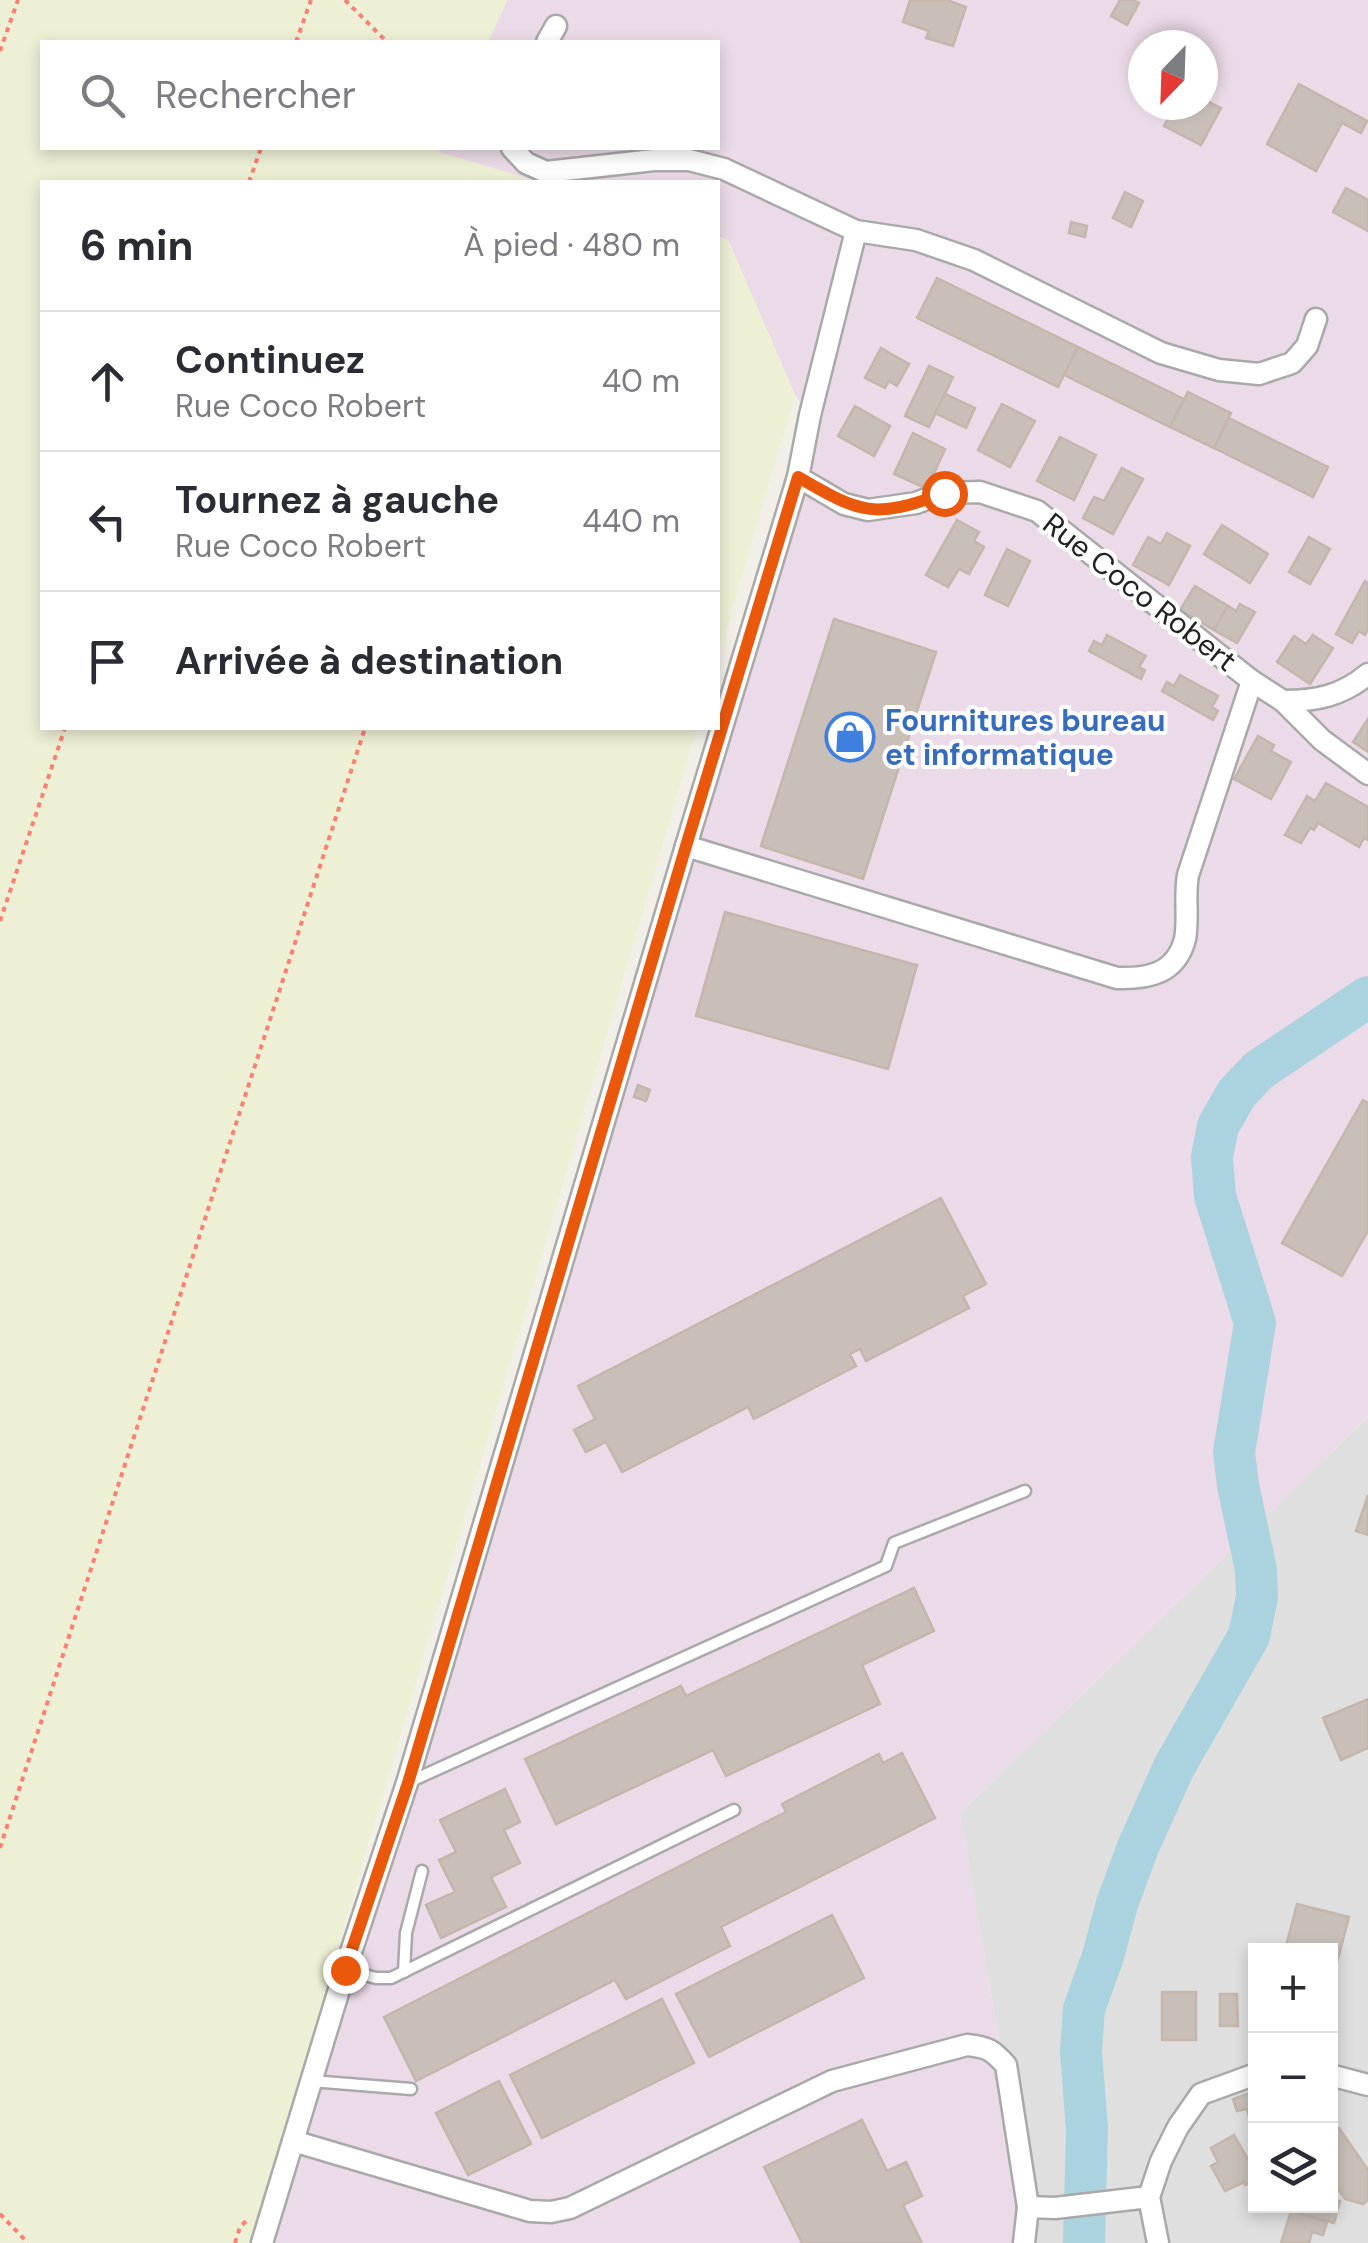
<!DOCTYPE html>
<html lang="fr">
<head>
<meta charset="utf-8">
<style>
	body { margin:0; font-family:"DM Sans",sans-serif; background:#f7f7f7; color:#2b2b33 }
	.controls { position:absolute; right:30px; bottom:30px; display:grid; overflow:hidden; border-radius:0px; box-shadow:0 5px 15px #0003 }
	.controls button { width:90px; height:90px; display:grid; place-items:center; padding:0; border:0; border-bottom:2px solid #e1e1e2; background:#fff; color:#2b2b33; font:50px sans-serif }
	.compass { position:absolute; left:1128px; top:30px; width:90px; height:90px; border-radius:50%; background:#fff; box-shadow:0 5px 15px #0003; rotate:203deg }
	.stop { position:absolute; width:30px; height:30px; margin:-22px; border:8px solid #ea580c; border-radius:50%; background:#fff }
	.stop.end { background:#ea580c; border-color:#fff; box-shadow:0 2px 10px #0008 }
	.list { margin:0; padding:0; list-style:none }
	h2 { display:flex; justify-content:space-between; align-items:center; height:130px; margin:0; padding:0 40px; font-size:42px }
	h2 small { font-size:32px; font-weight:400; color:#7c7c81 }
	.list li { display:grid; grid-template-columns:65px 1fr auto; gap:30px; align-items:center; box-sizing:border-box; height:140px; padding:0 40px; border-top:2px solid #e1e1e2 }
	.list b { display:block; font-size:38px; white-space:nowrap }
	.list p { margin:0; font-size:32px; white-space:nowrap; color:#7c7c81 }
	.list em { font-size:32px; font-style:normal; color:#7c7c81 }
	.icon { flex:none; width:55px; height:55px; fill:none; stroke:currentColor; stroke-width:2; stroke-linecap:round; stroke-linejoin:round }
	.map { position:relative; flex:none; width:1368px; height:2243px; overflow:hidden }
	.search { position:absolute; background:#fff; box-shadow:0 5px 15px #0003; left:40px; top:40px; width:680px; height:110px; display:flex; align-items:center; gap:25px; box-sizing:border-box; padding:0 35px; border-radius:0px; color:#7c7c81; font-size:38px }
	.panel { position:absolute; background:#fff; box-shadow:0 5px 15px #0003; left:40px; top:180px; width:680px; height:550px; border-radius:0px }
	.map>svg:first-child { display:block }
	.residential { fill:#e0dfdf; fill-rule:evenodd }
	.industrial { fill:#ebdbe8; fill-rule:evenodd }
	.farmland { fill:#eef0d5 }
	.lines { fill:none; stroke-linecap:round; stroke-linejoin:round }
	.river { stroke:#aad3df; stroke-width:42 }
	.building { fill:#c7bfb8; stroke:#c4b6ab; stroke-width:2.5 }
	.lane-casing { stroke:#a9a9a9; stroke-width:15 }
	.street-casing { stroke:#a9a9a9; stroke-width:25 }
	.path { stroke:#fa8072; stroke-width:4; stroke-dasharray:5 5; stroke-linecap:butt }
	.lane { stroke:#fff; stroke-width:10 }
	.street { stroke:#fff; stroke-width:20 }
	.route { stroke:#ea580c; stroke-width:12 }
	.labels { text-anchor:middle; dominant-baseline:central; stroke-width:8; stroke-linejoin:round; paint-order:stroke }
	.street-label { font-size:30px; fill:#222; stroke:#fff }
	.shop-label { font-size:30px; font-weight:bold; fill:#366cbe; stroke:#fff; text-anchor:start }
</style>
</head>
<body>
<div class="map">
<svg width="1368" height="2243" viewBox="0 0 1368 2243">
	<rect width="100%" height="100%" fill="#f2efe9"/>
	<!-- residential -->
	<path class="residential" d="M1368 1417V2243H1024L1028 2207 960 1813ZM1256 1950H1330V2206H1256Z"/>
	<!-- industrial -->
	<path class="industrial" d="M507 0H1368V1417L960 1813 1028 2207 1024 2243H262L809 415 795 395 728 240 718 236V182H540L438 152 440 148H718V42H488ZM1143 45H1203V105H1143Z"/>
	<!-- farmland -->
	<g class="farmland">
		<polygon points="0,0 507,0 488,42 42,42 42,148 440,148 439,152 540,182 42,182 42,728 697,728 251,2243 0,2243"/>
		<polygon points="718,236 728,240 795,395 718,659"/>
	</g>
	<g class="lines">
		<!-- river -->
		<polyline class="river" points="1084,2243 1087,2130 1081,2051 1084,2009 1103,1956 1117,1904 1138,1847 1174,1767 1249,1636 1257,1597 1256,1570 1238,1485 1234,1452 1255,1323 1215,1196 1212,1157 1218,1126 1237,1093 1259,1070 1368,997"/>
	</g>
	<!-- building -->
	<g class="building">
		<polygon points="910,0 947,0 966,7 953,46 926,38 929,31 903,22"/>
		<polygon points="1120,0 1133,0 1139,3 1127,25 1111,16"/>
		<polygon points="1299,84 1367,121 1361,133 1342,123 1316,171 1267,144"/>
		<polygon points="1203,99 1221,108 1201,145 1164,126 1175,105 1203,105"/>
		<polygon points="1346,188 1368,200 1368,231 1333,212"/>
		<polygon points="1125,192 1143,201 1131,227 1113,218"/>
		<polygon points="1071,222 1087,226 1085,237 1069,233"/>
		<polygon points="937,278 1078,347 1058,387 917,318"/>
		<polygon points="1078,347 1184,399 1170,427 1064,375"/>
		<polygon points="881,348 909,364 897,386 889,381 885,388 865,378"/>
		<polygon points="929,366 953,377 929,427 905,416"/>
		<polygon points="1188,392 1231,413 1214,448 1170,427"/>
		<polygon points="945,394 975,408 966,428 935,413"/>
		<polygon points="1002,404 1035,421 1010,467 978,450"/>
		<polygon points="855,406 890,426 874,456 838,436"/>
		<polygon points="1229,418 1328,467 1313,497 1214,448"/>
		<polygon points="913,433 945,449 927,489 894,474"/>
		<polygon points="1060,437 1096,455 1074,500 1037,481"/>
		<polygon points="1122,468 1143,479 1113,534 1083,518 1094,497 1104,501"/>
		<polygon points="957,520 979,532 974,541 984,547 969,574 959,569 948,587 926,575"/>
		<polygon points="1222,525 1268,554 1250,583 1204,554"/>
		<polygon points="1167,533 1190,546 1169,585 1133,565 1148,537 1161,544"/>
		<polygon points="1309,537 1330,549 1310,584 1289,572"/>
		<polygon points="1007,549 1030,561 1008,606 985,595"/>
		<polygon points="1365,581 1368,583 1368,629 1365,635 1359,631 1352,643 1336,634"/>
		<polygon points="1195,586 1228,606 1214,630 1180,610"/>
		<polygon points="1240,604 1255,612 1237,643 1214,630 1228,606 1236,611"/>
		<polygon points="834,619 936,652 863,879 761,846"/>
		<polygon points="1107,635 1146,656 1139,667 1145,670 1141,679 1089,651 1094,641 1102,645"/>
		<polygon points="1313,635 1333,648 1310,684 1277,662 1294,636 1306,644"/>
		<polygon points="1180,675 1218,696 1212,707 1218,711 1213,720 1162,691 1167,682 1174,686"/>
		<polygon points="1368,719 1368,752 1353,742"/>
		<polygon points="1258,736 1274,745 1271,751 1291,762 1271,799 1234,779"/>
		<polygon points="1326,783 1368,807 1368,840 1364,838 1359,847 1318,823 1314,830 1310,828 1301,843 1285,835 1307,796 1315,801"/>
		<polygon points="725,912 917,965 888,1069 696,1016"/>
		<polygon points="638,1085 650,1090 646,1101 634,1097"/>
		<polygon points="1363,1100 1368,1103 1368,1231 1342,1276 1282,1243"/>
		<polygon points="941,1198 986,1284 963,1296 969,1308 866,1361 860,1349 850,1354 856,1366 754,1419 748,1407 622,1472 606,1442 586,1452 574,1430 595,1419 578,1386"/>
		<polygon points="1368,1495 1368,1535 1356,1531"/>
		<polygon points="914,1588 934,1631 862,1665 880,1704 726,1776 713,1750 556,1824 525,1759 681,1686 686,1696"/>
		<polygon points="1368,1699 1368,1748 1341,1760 1323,1718"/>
		<polygon points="902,1753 935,1818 721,1927 730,1946 626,1999 615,1980 416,2081 384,2017 786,1812 782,1804 879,1754 883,1763"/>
		<polygon points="505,1789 520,1822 504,1830 520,1863 491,1877 506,1907 441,1938 426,1905 455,1892 439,1860 456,1852 440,1820"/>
		<polygon points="1297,1904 1349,1917 1334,1974 1330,1973 1330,1950 1285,1950"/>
		<polygon points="832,1915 864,1978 709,2057 676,1994"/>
		<rect x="1162" y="1992" width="34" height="48"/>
		<polygon points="1220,1994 1237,1994 1238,2026 1220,2026"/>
		<polygon points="662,1999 694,2063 542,2138 510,2075"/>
		<polygon points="499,2081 531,2144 468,2175 436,2113"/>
		<polygon points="1256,2091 1256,2115 1249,2117 1247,2109 1237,2111 1233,2099"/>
		<polygon points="862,2120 887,2171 906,2162 922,2196 903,2205 922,2243 802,2243 764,2167"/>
		<polygon points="1339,2128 1368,2170 1368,2200 1363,2204 1345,2199 1330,2178 1330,2134"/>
		<polygon points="1234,2135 1256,2173 1256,2180 1245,2185 1244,2182 1225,2191 1211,2166 1218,2162 1211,2148"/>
		<polygon points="1330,2199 1340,2201 1334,2223 1291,2211 1293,2206 1330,2206"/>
		<polygon points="1291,2211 1327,2222 1323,2235 1312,2232 1309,2243 1281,2243"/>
	</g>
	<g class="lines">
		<!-- lane casing -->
		<g class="lane-casing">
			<g id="lane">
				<polyline points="409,1782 886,1566 894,1543 1025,1491"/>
				<polyline points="345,1970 376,1978 391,1978 734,1810"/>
				<polyline points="404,1972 406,1933 422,1871"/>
				<polyline points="311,2081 411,2089"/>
			</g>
		</g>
		<!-- street casing -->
		<g class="street-casing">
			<g id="street">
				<polyline points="547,42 556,26"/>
				<polyline points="512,148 526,163 546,172 654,160 689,160 724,169 856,231 916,240 974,260 1161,353 1219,370 1259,374 1292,363 1307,346 1316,319"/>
				<polyline points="798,477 844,504 868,510 916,503 943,493 980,492 1037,511 1252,681 1283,701 1322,740 1368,774"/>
				<path d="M1283 701C1316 701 1342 696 1368 674"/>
				<path d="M686 846 1117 978C1148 979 1176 974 1185 939 1189 919 1184 896 1188 875L1252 681"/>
				<polyline points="1330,2075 1368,2085"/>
				<path d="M293 2141 530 2211 551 2212 570 2208 832 2081 967 2045C988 2047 992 2050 1006 2065L1028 2207"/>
				<polyline points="262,2243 345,1970 407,1783 686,846 798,477 810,415 856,231"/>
				<polyline points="1024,2243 1028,2207 1055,2208 1149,2197"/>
				<polyline points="1158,2243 1149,2197 1161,2161 1178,2127 1201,2094 1256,2074"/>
			</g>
		</g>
		<!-- path -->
		<g class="path">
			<polyline points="345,0 387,42"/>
			<polyline points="296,42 311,0"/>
			<polyline points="0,51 18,0"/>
			<polyline points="249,182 261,148"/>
			<polyline points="0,921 65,728"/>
			<polyline points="0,1848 365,728"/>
			<polyline points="0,2214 28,2243"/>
			<polyline points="235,2243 240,2227 246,2221"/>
		</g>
		<!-- lane -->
		<use href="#lane" class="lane"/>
		<!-- street -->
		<use href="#street" class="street"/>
	</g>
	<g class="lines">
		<!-- route -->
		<path class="route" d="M345 1970 408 1783 686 846 798 477C860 513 874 520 944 493"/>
	</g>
	<!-- icons -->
	<defs>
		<g id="shop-ring" transform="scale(2.5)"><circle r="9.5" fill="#fff" stroke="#3f7fe0" stroke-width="1.5"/><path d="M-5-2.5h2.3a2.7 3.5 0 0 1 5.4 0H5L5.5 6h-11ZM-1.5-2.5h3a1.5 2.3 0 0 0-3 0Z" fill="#3f7fe0"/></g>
	</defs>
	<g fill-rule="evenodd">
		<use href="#shop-ring" x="850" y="737"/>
	</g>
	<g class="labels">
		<!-- street labels -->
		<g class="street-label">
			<text transform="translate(1140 592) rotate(38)">Rue Coco Robert</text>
		</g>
		<!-- shop labels -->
		<g class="shop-label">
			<text x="885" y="720">Fournitures bureau<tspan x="885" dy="34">et informatique</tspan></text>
		</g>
	</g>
</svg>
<div class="controls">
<button>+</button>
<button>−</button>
<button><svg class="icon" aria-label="layers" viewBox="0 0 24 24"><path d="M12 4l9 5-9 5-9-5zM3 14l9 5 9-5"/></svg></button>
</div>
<svg class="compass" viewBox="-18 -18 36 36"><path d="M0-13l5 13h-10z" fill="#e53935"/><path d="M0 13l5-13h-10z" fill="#7c7c81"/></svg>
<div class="stop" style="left:944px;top:493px"></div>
<div class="stop end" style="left:345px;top:1970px"></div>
<div class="search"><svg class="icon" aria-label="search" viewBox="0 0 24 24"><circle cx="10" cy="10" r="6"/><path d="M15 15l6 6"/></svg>Rechercher</div>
<section class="panel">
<h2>6 min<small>À pied · 480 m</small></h2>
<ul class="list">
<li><svg class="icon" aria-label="ahead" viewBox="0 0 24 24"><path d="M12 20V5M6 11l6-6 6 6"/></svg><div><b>Continuez</b><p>Rue Coco Robert</p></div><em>40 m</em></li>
<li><svg class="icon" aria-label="left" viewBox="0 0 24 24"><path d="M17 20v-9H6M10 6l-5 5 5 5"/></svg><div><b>Tournez à gauche</b><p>Rue Coco Robert</p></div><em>440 m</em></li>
<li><svg class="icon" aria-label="arrive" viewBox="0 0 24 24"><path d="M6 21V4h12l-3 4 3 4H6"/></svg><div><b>Arrivée à destination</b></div></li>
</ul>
</section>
</div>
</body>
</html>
